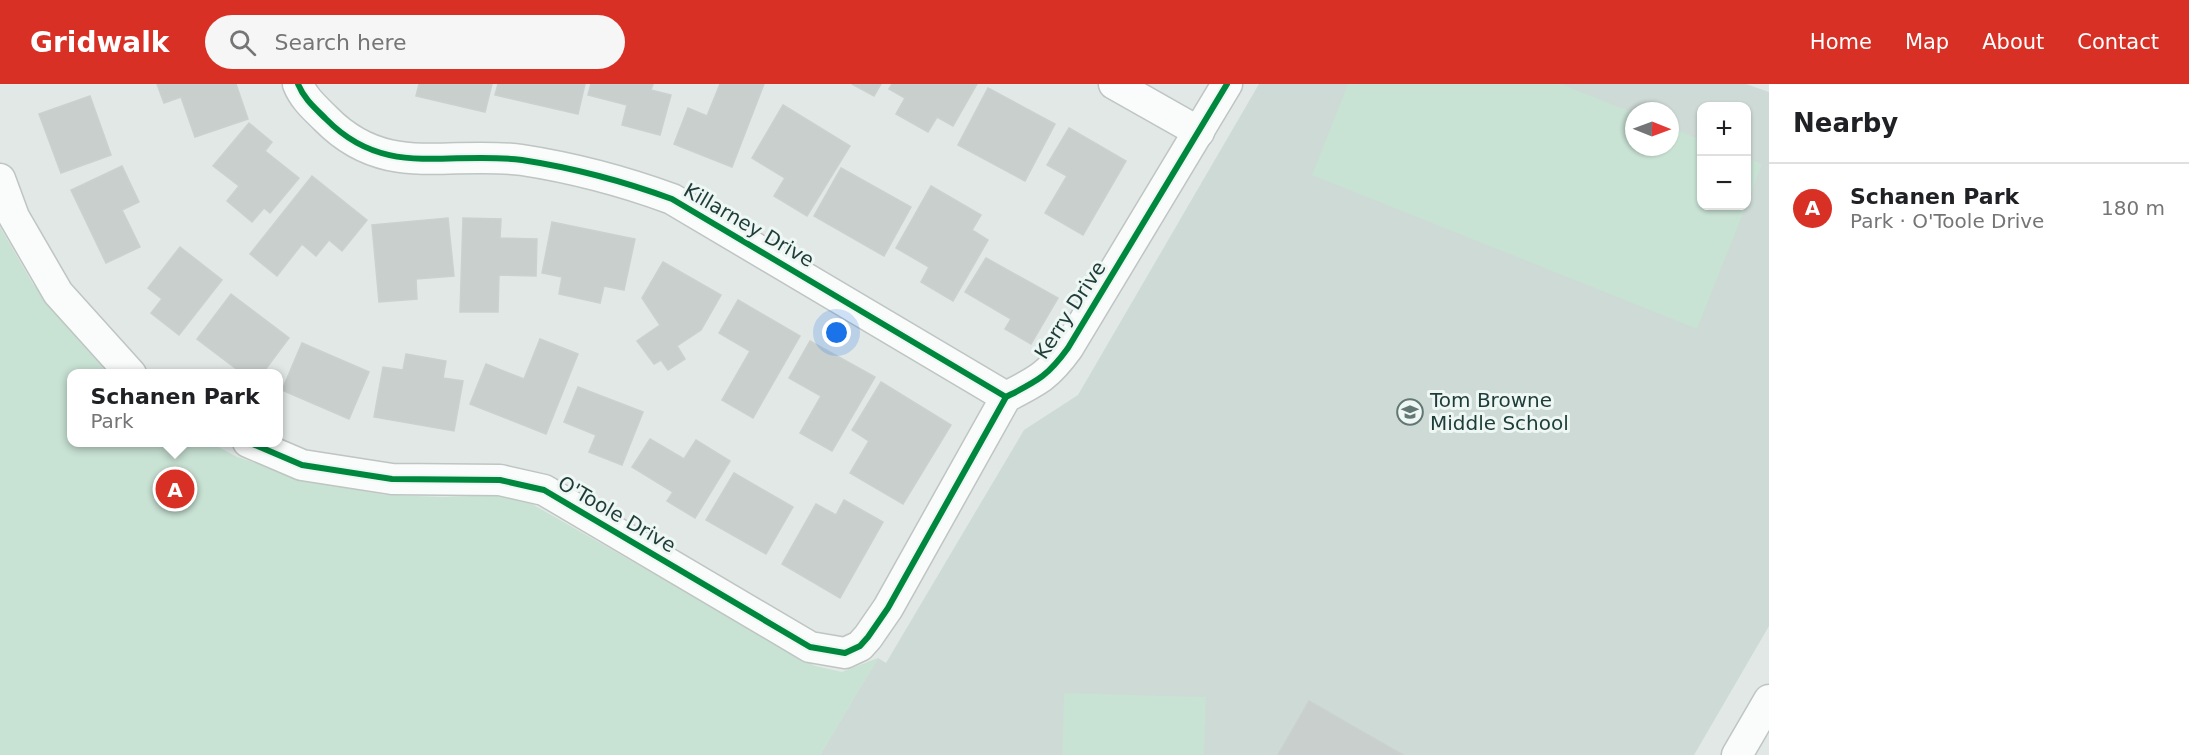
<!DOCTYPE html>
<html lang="en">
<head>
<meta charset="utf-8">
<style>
	body { margin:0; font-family:"DejaVu Sans",sans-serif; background:#f6f6f6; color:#202124 }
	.controls { position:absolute; right:18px; top:18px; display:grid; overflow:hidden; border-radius:12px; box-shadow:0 2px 4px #0004 }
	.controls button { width:54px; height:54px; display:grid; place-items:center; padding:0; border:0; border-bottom:2px solid #e0e0e0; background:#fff; color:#202124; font:30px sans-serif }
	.compass { position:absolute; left:1625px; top:18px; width:54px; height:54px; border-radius:50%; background:#fff; box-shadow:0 2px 4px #0004; rotate:91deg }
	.you { position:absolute; left:837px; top:249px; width:21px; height:21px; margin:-15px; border:4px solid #fff; border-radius:50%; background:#1a73e8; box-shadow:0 0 0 9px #1a73e833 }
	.badge { display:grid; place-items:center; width:39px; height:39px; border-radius:50%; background:#d93025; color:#fff; font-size:20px; font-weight:700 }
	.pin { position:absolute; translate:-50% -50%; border:3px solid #fff; box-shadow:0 2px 6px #0006 }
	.popup { position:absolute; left:67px; top:285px; width:216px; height:78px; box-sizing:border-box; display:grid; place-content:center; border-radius:12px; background:#fff; filter:drop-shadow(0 2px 4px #0005); font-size:20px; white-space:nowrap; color:#757577 }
	.popup b { font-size:22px; color:#202124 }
	.popup::after { content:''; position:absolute; left:50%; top:100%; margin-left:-12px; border:12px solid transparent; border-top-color:#fff }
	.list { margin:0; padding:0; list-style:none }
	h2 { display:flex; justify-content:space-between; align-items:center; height:78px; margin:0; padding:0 24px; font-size:26px }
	h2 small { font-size:20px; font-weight:400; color:#757577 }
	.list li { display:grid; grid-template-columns:39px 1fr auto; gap:18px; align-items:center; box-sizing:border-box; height:90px; padding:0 24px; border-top:2px solid #e0e0e0 }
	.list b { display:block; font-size:22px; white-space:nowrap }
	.list p { margin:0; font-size:20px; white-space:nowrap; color:#757577 }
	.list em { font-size:20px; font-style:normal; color:#757577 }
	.icon { flex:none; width:33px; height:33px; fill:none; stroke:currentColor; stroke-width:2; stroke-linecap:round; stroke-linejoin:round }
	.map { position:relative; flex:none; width:1769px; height:671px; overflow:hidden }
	header { display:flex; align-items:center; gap:36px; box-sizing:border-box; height:84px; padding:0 30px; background:#d93025; color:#fff }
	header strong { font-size:28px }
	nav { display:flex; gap:33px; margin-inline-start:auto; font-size:21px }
	.search { width:420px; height:54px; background:#f6f6f6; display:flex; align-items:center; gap:15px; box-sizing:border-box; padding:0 21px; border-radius:33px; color:#757577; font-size:22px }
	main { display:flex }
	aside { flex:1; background:#fff }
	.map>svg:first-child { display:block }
	.built { fill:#cedad6; fill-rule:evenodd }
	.green { fill:#c8e2d4 }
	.building { fill:#c8cfcd; stroke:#cad1cf; stroke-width:1.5 }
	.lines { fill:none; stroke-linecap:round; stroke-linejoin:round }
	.minor-casing { stroke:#bec5c3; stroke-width:33 }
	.minor { stroke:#fafcfb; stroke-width:30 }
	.cycleway-casing { stroke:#eef7f4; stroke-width:10 }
	.cycleway { stroke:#00873e; stroke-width:6 }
	.labels { text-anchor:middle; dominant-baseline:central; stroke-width:6; stroke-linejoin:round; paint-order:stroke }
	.street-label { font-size:20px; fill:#1e3c38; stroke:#eef7f4 }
	.poi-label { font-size:20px; fill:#1e3c38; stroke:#eef7f4; text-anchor:start }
</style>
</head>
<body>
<header>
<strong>Gridwalk</strong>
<div class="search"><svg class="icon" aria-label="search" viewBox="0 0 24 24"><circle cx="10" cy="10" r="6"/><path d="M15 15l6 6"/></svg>Search here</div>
<nav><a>Home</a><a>Map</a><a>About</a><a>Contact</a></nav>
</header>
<main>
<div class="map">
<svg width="1769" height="671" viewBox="0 0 1769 671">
	<rect width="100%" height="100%" fill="#e1e8e6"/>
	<!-- built -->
	<path class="built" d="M1259 0H1746L1769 8V542L1694 671H820L878 574 886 579 1024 346 1078 311ZM1702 22H1746V122H1702ZM1634 27H1670V63H1634Z"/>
	<!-- green -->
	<g class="green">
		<polygon points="1348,0 1561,0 1634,29 1634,63 1670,63 1670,43 1701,56 1702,122 1746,122 1697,245 1312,91"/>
		<polygon points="1747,74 1762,80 1747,120"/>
		<polygon points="0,143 33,200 100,280 111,289 72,290 72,358 211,359 237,373 317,398 385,411 443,413 496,411 532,420 815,582 842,588 878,574 820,671 0,671"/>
		<polygon points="1064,609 1206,613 1204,671 1062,671"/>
	</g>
	<!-- building -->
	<g class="building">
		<polygon points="157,0 236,0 248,35 195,53 181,13 164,19"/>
		<polygon points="419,0 492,0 485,28 416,12"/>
		<polygon points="498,0 585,0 578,30 495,11"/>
		<polygon points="591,0 653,0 651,6 671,11 660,51 622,41 627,21 588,11"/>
		<polygon points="720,0 764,0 732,83 674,60 688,24 707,32"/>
		<polygon points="852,0 881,0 874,12"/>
		<polygon points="892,0 977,0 953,42 937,33 928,48 896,30 905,14 889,5"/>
		<polygon points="988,4 1055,40 1025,97 958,61"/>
		<polygon points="90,12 111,71 61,89 39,30"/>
		<polygon points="783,21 850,62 807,132 774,112 785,94 752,74"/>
		<polygon points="249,39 272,58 265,67 299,94 270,129 264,124 252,138 227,117 239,102 213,82"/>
		<polygon points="1069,44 1126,77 1083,151 1045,129 1067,92 1047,81"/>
		<polygon points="122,82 139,118 122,126 140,163 106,179 71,106"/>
		<polygon points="841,84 911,123 884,172 814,132"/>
		<polygon points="312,92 367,136 342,167 329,156 316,172 302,160 277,192 250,170"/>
		<polygon points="931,102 981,131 972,146 988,156 953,217 921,198 929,183 896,164"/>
		<polygon points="448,134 454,192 416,195 417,215 379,218 372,141"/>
		<polygon points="463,134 501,135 500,154 537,155 536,192 499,191 498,228 460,228"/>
		<polygon points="552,138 635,155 624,206 604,202 600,219 559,210 562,193 542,189"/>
		<polygon points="180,163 222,196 179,251 151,229 162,215 148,204"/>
		<polygon points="986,174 1058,214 1031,260 1005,245 1011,235 965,208"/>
		<polygon points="663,178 721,211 701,246 677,262 685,275 668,286 661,276 654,280 637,257 660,241 642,214"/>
		<polygon points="231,210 289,254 262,290 243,290 197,255"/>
		<polygon points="738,216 800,252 753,334 722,316 750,267 719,249"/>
		<polygon points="540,255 578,270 546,350 470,320 486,280 524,295"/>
		<polygon points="810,257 875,293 832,367 800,349 821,312 789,294"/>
		<polygon points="302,259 369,288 349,335 282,306"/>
		<polygon points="406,270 446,277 443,294 463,297 454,347 374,333 383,283 403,286"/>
		<polygon points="881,298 951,341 903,420 850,389 869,357 852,346"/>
		<polygon points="578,303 643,328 622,381 589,368 596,351 564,338"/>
		<polygon points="650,355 684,375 696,356 730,377 695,434 667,417 673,408 632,383"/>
		<polygon points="734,389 793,423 766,470 706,436"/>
		<polygon points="844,416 883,438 840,514 782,480 816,420 836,431"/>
		<polygon points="1309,617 1403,671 1278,671"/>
	</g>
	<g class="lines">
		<!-- minor casing -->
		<g class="minor-casing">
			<g id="minor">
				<path d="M298 0C304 15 315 24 326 35 386 96 448 66 522 76 574 84 623 97 672 115L1006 313"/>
				<polyline points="1114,0 1199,48"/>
				<polyline points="0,95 14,133 58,209 131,290"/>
				<path d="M248 358 302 381 392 395 500 396 544 406 810 563 845 569 860 562 868 553 888 524 1006 313C1037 297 1047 293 1068 264L1227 0"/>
				<polyline points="1737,671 1769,616"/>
			</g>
		</g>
		<!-- minor -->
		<use href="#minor" class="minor"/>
		<!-- cycleway casing -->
		<g class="cycleway-casing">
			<g id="cycleway">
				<path d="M298 0C304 15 315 24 326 35 386 96 448 66 522 76 574 84 623 97 672 115L1006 313"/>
				<path d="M248 358 302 381 392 395 500 396 544 406 810 563 845 569 860 562 868 553 888 524 1006 313C1037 297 1047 293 1068 264L1227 0"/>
			</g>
		</g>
		<!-- cycleway -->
		<use href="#cycleway" class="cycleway"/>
	</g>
	<!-- icons -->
	<defs>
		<g id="school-ring" transform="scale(1.35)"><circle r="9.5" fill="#eef7f4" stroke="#627875" stroke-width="1.5"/><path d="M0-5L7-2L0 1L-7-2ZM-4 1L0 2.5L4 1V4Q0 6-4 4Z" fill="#627875"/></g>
	</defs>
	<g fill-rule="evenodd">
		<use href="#school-ring" x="1410" y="328"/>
	</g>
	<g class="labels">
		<!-- street labels -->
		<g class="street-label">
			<text transform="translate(749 141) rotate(30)">Killarney Drive</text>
			<text transform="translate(1070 226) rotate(-57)">Kerry Drive</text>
			<text transform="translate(617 430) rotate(30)">O'Toole Drive</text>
		</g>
		<!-- poi labels -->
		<g class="poi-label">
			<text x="1430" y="316">Tom Browne<tspan x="1430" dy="23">Middle School</tspan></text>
		</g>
	</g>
</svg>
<div class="controls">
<button>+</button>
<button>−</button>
</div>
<svg class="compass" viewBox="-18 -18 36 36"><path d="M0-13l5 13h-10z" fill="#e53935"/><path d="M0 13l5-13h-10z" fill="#757577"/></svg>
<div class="you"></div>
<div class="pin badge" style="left:175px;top:405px">A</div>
<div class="popup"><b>Schanen Park</b>Park</div>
</div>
<aside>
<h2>Nearby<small></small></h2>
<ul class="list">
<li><span class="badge">A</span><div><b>Schanen Park</b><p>Park · O'Toole Drive</p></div><em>180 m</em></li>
</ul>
</aside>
</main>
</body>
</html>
